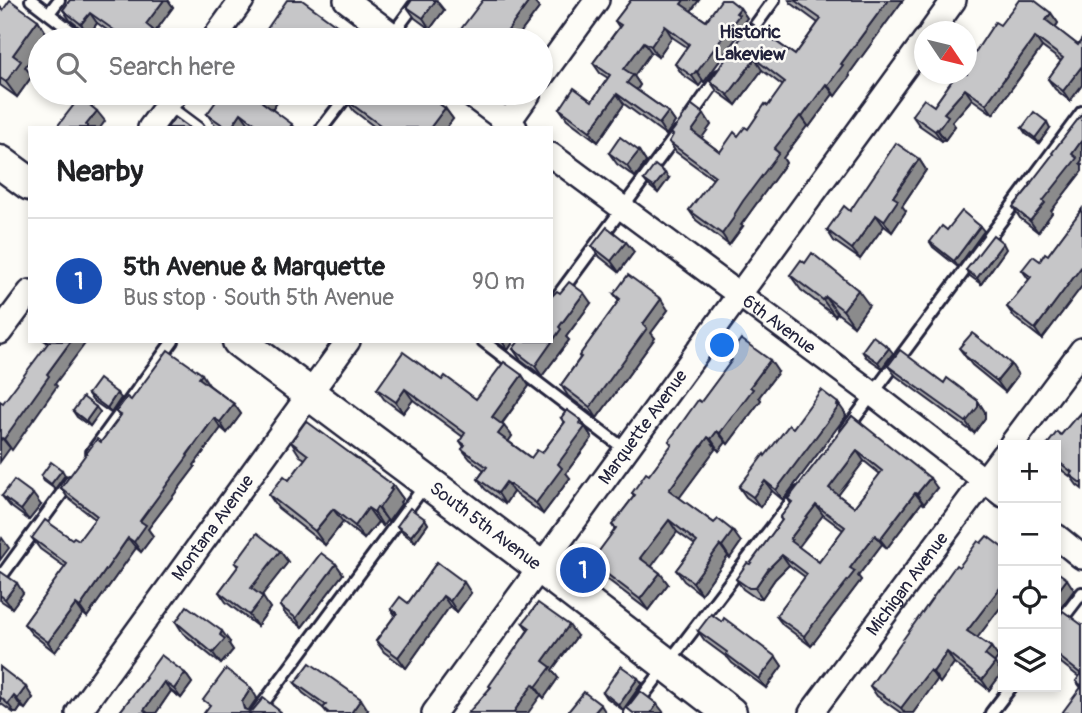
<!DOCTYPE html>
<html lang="en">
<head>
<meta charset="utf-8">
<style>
	body { margin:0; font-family:Pangolin,sans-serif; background:#f6f6f6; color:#202124 }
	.controls { position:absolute; right:21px; bottom:21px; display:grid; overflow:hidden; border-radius:0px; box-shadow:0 4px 10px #0003 }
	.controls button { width:63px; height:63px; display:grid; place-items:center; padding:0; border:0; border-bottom:2px solid #e0e0e0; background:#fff; color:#202124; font:35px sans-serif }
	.compass { position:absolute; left:914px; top:21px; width:63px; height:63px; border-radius:50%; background:#fff; box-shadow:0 4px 10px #0003; rotate:125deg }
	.you { position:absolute; left:723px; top:346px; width:24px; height:24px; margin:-18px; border:5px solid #fff; border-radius:50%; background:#1a73e8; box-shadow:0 0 0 10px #1a73e833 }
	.badge { display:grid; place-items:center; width:46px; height:46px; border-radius:50%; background:#c8321e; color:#fff; font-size:23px; font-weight:700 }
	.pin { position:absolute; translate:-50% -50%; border:4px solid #fff; box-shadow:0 2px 7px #0006 }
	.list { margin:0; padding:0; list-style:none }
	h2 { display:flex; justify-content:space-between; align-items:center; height:91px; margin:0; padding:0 28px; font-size:30px }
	h2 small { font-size:23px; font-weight:400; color:#757577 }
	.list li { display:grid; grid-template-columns:46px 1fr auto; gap:21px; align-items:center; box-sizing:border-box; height:126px; padding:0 28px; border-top:2px solid #e0e0e0 }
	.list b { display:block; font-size:26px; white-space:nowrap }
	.list p { margin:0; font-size:23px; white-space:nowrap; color:#757577 }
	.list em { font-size:23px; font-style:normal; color:#757577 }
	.icon { flex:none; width:38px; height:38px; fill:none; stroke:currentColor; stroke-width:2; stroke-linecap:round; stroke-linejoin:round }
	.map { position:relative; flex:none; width:1082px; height:713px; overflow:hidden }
	.search { position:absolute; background:#fff; box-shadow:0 4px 10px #0003; left:28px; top:28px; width:525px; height:77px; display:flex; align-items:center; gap:18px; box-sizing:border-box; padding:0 24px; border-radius:38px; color:#757577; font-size:26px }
	.panel { position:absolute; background:#fff; box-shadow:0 4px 10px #0003; left:28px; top:126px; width:525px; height:217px; border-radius:0px }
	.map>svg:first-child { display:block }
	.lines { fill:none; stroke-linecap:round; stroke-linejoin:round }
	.lane-casing { stroke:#22223b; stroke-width:16 }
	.street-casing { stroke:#22223b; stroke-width:28 }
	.secondary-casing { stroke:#22223b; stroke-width:37 }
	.lane { stroke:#fdfcf7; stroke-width:10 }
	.street { stroke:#fdfcf7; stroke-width:23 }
	.secondary { stroke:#fdfcf7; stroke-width:32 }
	.wall { fill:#aaaaac; stroke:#22223b; stroke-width:2; fill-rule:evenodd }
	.shaded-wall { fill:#8b8b8c; stroke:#22223b; stroke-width:2 }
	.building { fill:#c6c6c8; stroke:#22223b; stroke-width:2; fill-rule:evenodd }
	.labels { text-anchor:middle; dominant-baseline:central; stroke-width:5; stroke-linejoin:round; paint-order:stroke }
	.street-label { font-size:18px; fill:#22223b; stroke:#fdfcf7 }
	.neighbourhood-label { font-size:19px; font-weight:bold; fill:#22223b; stroke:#fdfcf7 }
</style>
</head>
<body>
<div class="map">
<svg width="1082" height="713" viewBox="0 0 1082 713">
	<rect width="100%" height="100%" fill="#fdfcf7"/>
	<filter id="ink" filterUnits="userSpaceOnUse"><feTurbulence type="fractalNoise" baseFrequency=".0143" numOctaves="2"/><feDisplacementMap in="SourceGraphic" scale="14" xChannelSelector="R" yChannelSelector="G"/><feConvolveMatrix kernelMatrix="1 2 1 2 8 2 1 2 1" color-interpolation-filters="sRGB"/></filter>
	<g filter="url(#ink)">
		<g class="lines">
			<!-- lane casing -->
			<g class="lane-casing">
				<g id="lane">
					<polyline points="31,0 83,40"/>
					<polyline points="49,13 59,0"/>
					<polyline points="392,35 418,0"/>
					<polyline points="747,37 774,0"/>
					<polyline points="151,93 198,128"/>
					<polyline points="688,120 719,76"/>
					<polyline points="322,128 349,93"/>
					<polyline points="551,305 678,133"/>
					<polyline points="483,341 626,450"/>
					<polyline points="846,430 1082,112"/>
					<polyline points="92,452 173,341"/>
					<polyline points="0,578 70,482"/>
					<polyline points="1056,627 1082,593"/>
					<polyline points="256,713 426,484"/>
					<polyline points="630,713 798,493"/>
					<polyline points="991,713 1011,687"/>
				</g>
			</g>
			<!-- street casing -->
			<g class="street-casing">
				<g id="street">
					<polyline points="346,0 399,40"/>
					<polyline points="931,32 954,0"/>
					<polyline points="213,40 242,0"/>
					<polyline points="541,77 597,0"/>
					<polyline points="468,93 515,128"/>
					<polyline points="150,128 176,93"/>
					<polyline points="504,128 529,93"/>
					<path id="s1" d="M551 155 873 394 1003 495"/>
					<polyline points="0,332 30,292"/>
					<polyline points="1011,445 1082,350"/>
					<polyline points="1056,536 1082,557"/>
					<path id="s2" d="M78 713 348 341"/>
					<path id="s3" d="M434 713 925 40"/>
					<path id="s4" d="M811 713 1003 455"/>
				</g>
			</g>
			<!-- secondary casing -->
			<g class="secondary-casing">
				<g id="secondary">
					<polyline points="0,162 30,184"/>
					<path id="s5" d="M239 341 522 553 730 713"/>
				</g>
			</g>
			<!-- lane -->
			<use href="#lane" class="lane"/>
			<!-- street -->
			<use href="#street" class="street"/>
			<!-- secondary -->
			<use href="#secondary" class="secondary"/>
		</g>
		<!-- wall -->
		<g class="wall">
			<polygon points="70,0 168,0 173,7 155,32 160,40 121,40 97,23 89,35 70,20 63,10"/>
			<polygon points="631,0 699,0 691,11 706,21 740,8 747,18 744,22 746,25 704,82 703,81 699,86 682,74 675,64 687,47 672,37 658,57 651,52 634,76 640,85 637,90 668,112 675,122 666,135 624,104 598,142 567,119 560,109 592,101 608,78 600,73 593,63 619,27 615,21"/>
			<polygon points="789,0 903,0 849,74 850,76 835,96 833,94 809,127 807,126 783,158 786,163 751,211 741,225 743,226 729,245 696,220 689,210 713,179 676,152 669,142 673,135 671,133 704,114 711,125 701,138 720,152 738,136 748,129 768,106 783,86 762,70 736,105 717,91 710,81 751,24 795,55 818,23 791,3"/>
			<polygon points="535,3 539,8 515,40 469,40 461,29"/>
			<polygon points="0,7 3,10 38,20 48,36 45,40 40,40 40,47 25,67 32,76 17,97 0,85"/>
			<polygon points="407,7 444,10 430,29 415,18"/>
			<polygon points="1051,13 1058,23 1055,28 1078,45 1082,39 1082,85 1070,101 1055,89 1048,79 1061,61 1042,47 993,114 972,99 952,122 955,126 945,140 944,139 942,141 919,125 912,115 934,106 952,81 948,76 970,60 1000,25"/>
			<polygon points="351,93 424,93 445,108 453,119 446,128 376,128 354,111 346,100"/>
			<polygon points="281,97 272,109 295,128 254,128 249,124 247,128 219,128 215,125 207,114"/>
			<polygon points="1082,114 1082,160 1080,163 1082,165 1082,171 1051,211 1052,213 1038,232 1020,218 1013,207 1031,185"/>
			<polygon points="1022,128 1050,128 1039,143 1026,134"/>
			<polygon points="639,151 646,162 635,177 617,164 609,153"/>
			<polygon points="919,159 926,170 902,206 906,211 892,232 884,226 860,259 834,241 827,230"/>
			<polygon points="669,178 658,193 648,185 644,180"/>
			<polygon points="1082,209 1082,286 1042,339 1015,318 1007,307 1029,280 1022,270 1040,261 1048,255"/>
			<polygon points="947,230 984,231 958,267 933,247 930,242"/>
			<polygon points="626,242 634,252 619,272 600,257 592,246"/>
			<polygon points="1006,249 981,284 970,276 966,270"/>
			<polygon points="805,263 869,305 854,326 837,313 835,316 801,290 790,275"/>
			<polygon points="560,293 591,303 566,337 569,340 542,376 520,359 513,349"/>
			<polygon points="614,294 668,310 651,333 655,338 597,418 568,396 561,385 580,358 579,356 619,301"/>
			<polygon points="495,341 514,341 508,350"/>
			<polygon points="959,348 1018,375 1005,392 972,365"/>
			<polygon points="862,351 893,353 882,368 866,357"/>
			<polygon points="728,357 778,372 759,397 761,400 728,444 726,442 719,451 716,448 679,498 741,542 730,558 728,556 701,594 684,581 676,570 695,545 677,532 651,566 660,573 668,584 648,610 599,573 591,562 615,530 612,525 634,496 632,493 649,475 672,445 669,441 701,402 731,362"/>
			<polygon points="888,366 944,383 978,401 985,412 985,418 974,433 896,376"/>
			<polygon points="522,375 529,386 502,424 512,436 508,441 531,458 542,453 564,423 561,418 581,420 592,438 566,473 570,478 543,514 513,492 505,504 485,489 478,479 484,470 470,459 462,449 464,447 460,441 463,437 413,400 403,413 384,399 377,389 442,380 476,399"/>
			<polygon points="209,385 234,404 241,414 227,433 221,428 194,465 195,467 148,529 153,536 141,552 136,548 87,617 83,614 55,652 32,634 24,624 65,567 40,549 32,538 79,540 95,519 68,498 61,488 101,442 120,417 116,412 131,400"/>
			<polygon points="88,394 121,398 111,413 92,400"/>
			<polygon points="73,411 100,412 90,426 77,417"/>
			<polygon points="1082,412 1082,489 1077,485 1071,477 1063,471 1056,462 1056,445 1061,435"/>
			<polygon points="845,413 845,414 846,416 783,500 772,491 760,507 746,497 739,487 765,456 793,428"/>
			<path d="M852 416 937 488 924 504 922 502 887 548 882 544 858 576 861 580 811 646 783 625 776 616 805 577 789 565 775 579 762 598H756L743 589 736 579 750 564 782 521 780 518 791 504 788 499ZM864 461 880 474 854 507 838 495ZM823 515 843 530 819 562 798 547Z"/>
			<polygon points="291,442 393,485 403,499 400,502 401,504 388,522 387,520 383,526 378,522 364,539 343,522 325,545 278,508 269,495 289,480 305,459 300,456"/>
			<polygon points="65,475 55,489 44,481 41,476"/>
			<polygon points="2,496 41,505 29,520 10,506"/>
			<polygon points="425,519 428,524 415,542 401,531 397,526"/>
			<polygon points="981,543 1003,548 1003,604 977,638 991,647 998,657 994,663 1002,673 989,690 954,663 940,683 937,680 913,713 901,713 877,696 870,686 959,567"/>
			<polygon points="280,551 288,562 261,596 270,608 257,626 226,602 219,592 238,567 235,563"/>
			<polygon points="437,562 471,593 457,612 450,606 406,668 384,652 376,641 395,615 391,609 408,603"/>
			<polygon points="336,564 343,574 302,627 286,615 280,606"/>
			<polygon points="0,572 23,593 12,608 0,600"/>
			<polygon points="1056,621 1082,625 1082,713 1081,688 1076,681 1079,677 1056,659"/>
			<polygon points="176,622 230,642 229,644 233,650 221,664 183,633"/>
			<polygon points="523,623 577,636 552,670 558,678 544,698 541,695 490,688 528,630"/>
			<polygon points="698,631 776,657 782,666 766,688 732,663 728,658 705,641"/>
			<polygon points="0,667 33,698 25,709 21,707 17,713 14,713 0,703"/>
			<polygon points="185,673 192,683 181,698 171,691 156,713 119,713 146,678"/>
			<polygon points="295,683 368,710 366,713 327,713 323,708 303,693"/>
			<polygon points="642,683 623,710 607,698 603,692"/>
		</g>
		<!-- shaded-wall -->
		<g class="shaded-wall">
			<polygon points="164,0 168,0 173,7 155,32 160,40 145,40 146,24"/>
			<polygon points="436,0 444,10 430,29 423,18"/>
			<polygon points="530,0 537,0 535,3 539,8 515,40 501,40"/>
			<polygon points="684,0 699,0 689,14 681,4"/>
			<polygon points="888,0 903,0 849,74 850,76 835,96 828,85 841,64"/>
			<polygon points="740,8 747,18 744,22 746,25 704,82 697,72"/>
			<polygon points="90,13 97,23 89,35 81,24"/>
			<polygon points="1051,13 1058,23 1053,30 1046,20"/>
			<polygon points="38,20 48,36 45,40 40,40 40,47 25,67 32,76 17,97 6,82 13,55"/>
			<polygon points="665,26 672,37 658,57 651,46"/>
			<polygon points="1035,37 1042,47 993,114 986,104"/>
			<polygon points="644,42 651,52 634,76 640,85 634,93 627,83 624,69"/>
			<polygon points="755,59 762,70 736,105 728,95"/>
			<polygon points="1082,66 1082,85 1070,101 1063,91"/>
			<polygon points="696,71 703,81 699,86 692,76"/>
			<polygon points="826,84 833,94 809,127 802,117"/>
			<polygon points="965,89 972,99 952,122 955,126 945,140 938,130 944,113"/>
			<polygon points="268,93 278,93 281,97 270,113 262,102"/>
			<polygon points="617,94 624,104 598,142 590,131"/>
			<polygon points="445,108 453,119 446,128 430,128"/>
			<polygon points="97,111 105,121 100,128 87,128 86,125"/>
			<polygon points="668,112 675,122 666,135 659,124"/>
			<polygon points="241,113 249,124 247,128 231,128"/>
			<polygon points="704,114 711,125 699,142 692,131"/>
			<polygon points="800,116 807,126 783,158 786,163 751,211 741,225 743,226 729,245 722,234 774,149"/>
			<polygon points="1047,122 1050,128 1039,143 1035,138"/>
			<polygon points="937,129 944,139 942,141 935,131"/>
			<polygon points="1082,140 1082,160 1080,163 1082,165 1082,171 1051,211 1052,213 1038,232 1030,221 1072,154"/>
			<polygon points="639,151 646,162 635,177 627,166"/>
			<polygon points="919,159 926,170 902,206 906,211 892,232 884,221 893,197"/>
			<polygon points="665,173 669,178 658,193 654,187"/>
			<polygon points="876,215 884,226 860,259 852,249"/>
			<polygon points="980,226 984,231 958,267 954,261"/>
			<polygon points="626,242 634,252 619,272 611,261"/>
			<polygon points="1003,243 1006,249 981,284 977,278"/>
			<polygon points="1082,266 1082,286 1042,339 1035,329"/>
			<polygon points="858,290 869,305 854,326 843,310"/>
			<polygon points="584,293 591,303 566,337 569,340 542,376 535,366 559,327"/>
			<polygon points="826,297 837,313 835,316 823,300"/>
			<polygon points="661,299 668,310 651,333 655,338 597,418 590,407 643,324"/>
			<polygon points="71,341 87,341 55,384 57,386 12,450 4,439 47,374"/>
			<polygon points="502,341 514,341 508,350"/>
			<polygon points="889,348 893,353 882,368 878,362"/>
			<polygon points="770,360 778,372 759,397 761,400 728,444 720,433 750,387"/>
			<polygon points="1011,364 1018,375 1005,392 997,381"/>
			<polygon points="202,374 209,385 206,389 199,378"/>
			<polygon points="522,375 529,386 499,427 492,417"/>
			<polygon points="405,389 413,400 403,413 396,402"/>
			<polygon points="117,393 121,398 111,413 107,408"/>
			<polygon points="978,401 985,412 985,418 974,433 966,422"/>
			<polygon points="838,403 845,413 845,414 846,416 783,500 776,490"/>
			<polygon points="234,404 241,414 227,433 220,422"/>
			<polygon points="96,407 100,412 90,426 86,421"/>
			<polygon points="214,418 221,428 194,465 195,467 148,529 153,536 141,552 134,542 140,521"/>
			<polygon points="581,420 592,438 566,473 570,478 543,514 536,503"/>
			<polygon points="504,426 512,436 506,445 498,434"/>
			<polygon points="717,431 726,442 719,451 711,439"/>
			<polygon points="708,437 716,448 677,501 669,490"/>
			<polygon points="2,438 10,448 0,462 0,441"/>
			<polygon points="857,451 864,461 836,498 829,488"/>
			<polygon points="62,470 65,475 55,489 51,484"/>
			<polygon points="930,478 937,488 924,504 917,494"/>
			<polygon points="765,481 772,491 760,507 753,497"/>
			<polygon points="506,482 513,492 505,504 498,493"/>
			<polygon points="393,485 403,499 400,502 401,504 388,522 379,508"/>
			<polygon points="915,493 922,502 887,548 880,539"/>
			<polygon points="33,494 41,505 29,520 21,510"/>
			<polygon points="816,505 823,515 798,548 798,551 790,539"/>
			<polygon points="377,507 387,520 383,526 374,512"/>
			<polygon points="368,508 378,522 364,539 355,526"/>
			<polygon points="333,509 343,522 325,545 315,531"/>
			<polygon points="425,519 428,524 415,542 411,536"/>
			<polygon points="669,520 677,532 649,570 640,558"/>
			<polygon points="733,531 741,542 730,558 722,546"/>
			<polygon points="875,535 882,544 858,576 861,580 811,646 804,636 850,568"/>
			<polygon points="2,538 9,548 0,560 0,542"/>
			<polygon points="128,538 136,548 87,617 80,607"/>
			<polygon points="720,545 728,556 701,594 693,582"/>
			<polygon points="280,551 288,562 259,599 251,588"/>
			<polygon points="782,555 789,565 775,579 762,598 755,588 768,569"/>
			<polygon points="336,564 343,574 302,627 296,618"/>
			<polygon points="660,573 668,584 648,610 640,599"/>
			<polygon points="1067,579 1074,590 1060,609 1056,602 1056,594"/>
			<polygon points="464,582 471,593 457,612 450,601"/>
			<polygon points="17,583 23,593 12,608 5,599"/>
			<polygon points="1003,584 1003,604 974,642 967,631"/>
			<polygon points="443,596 450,606 406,668 398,657"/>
			<polygon points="263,597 270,608 257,626 249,615"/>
			<polygon points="76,604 83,614 55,652 48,642"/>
			<polygon points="569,625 577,636 552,670 558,678 544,698 536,687 543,661"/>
			<polygon points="222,631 230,642 229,644 233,650 221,664 213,653 220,635"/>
			<polygon points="991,647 998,657 992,666 985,655"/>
			<polygon points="947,652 954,663 940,683 933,672"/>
			<polygon points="776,657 782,666 766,688 759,679"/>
			<polygon points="995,663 1002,673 989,690 982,680"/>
			<polygon points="930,670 937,680 913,713 905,713 901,708"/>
			<polygon points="185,673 192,683 181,698 174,689"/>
			<polygon points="638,678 642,683 623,710 619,705"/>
			<polygon points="164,682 171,691 156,713 147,713 144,710"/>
			<polygon points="533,684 541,695 528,713 513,713"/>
			<polygon points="26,687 33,698 25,709 17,699"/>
			<polygon points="251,688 257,698 248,711 244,709 242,702"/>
			<polygon points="14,696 21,707 17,713 15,713 8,704"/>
			<polygon points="361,699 368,710 366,713 351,713"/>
			<polygon points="657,704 664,713 651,713"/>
			<polygon points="601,705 606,713 594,713"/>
		</g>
		<!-- building -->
		<g class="building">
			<polygon points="10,0 38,20 13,55 21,61 6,82 0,78 0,7 3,10"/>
			<polygon points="70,0 164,0 146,24 153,30 145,40 128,40 90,13 81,24 63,10"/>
			<polygon points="287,0 302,0 357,40 265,40 271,32 267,29"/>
			<polygon points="412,0 436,0 423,18 407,7"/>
			<polygon points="483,0 530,0 501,40 476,40 461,29"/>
			<polygon points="631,0 684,0 681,4 706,21 721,0 730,0 740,8 736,13 739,15 697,72 696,71 692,76 675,64 689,44 665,26 651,46 644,42 624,69 633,75 627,83 668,112 659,124 617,94 590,131 560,109 574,88 592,101 610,75 593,63 621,25 615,21"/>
			<polygon points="794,0 888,0 841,64 843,65 828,85 826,84 802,117 800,116 774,149 779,153 743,201 734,215 735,216 722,234 689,210 715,176 669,142 673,135 671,133 692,105 704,114 692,131 720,152 734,132 738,136 745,127 748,129 765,104 768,106 785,82 755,59 728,95 710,81 751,24 795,55 821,19"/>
			<polygon points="1019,0 1034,0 1051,13 1046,20 1078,45 1082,39 1082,66 1063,91 1048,79 1063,58 1035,37 986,104 965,89 944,113 948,116 938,130 937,129 935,131 912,115 924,99 934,106 953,79 948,76 950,74 967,74 967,58 970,60 995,22 1000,25"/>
			<polygon points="222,93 268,93 262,102 292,124 290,127 291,128 261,128 241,113 231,128 227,128 207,114"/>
			<polygon points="352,93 424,93 445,108 430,128 378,128 380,125 346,100"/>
			<polygon points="80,97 97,111 86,125 88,126 87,128 56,128"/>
			<polygon points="1034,112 1047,122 1035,138 1022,128"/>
			<polygon points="1082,114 1082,140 1072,154 1077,158 1043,201 1045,203 1030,221 1013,207 1031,185 1030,184 1053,154 1052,153"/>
			<polygon points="175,117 190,128 167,128"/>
			<polygon points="620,137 639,151 627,166 609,153"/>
			<polygon points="896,143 919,159 893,197 898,200 884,221 876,215 852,249 827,230 844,206 850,211"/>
			<polygon points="655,165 665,173 654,187 644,180"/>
			<polygon points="1082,209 1082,266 1035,329 1007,307 1031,277 1022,270 1033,256 1040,261 1045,253 1048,255"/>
			<polygon points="962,211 980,226 954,261 930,242 942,226 947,230"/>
			<polygon points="607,227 626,242 611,261 592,246"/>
			<polygon points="993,235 1003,243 977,278 966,270"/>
			<polygon points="812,253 858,290 843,310 826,297 823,300 790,275 801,260 805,263"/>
			<polygon points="628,275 661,299 643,324 647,328 590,407 561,385 581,357 579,356 620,299 614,294"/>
			<polygon points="569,282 584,293 559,327 561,329 535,366 513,349 519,341 551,341 551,297 557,291 560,293"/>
			<polygon points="972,333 989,346 990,345 1011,364 997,381 964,355 965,353 959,348"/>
			<polygon points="873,336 889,348 878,362 862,351"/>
			<polygon points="741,339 770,360 750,387 753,389 720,433 717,431 711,439 708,437 669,490 714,523 718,519 733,531 722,546 720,545 693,582 676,570 697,542 669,520 640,558 660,573 640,599 591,562 616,528 612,525 635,495 632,493 646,473 649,475 672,444 669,441 698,400 701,402 732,360 728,357"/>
			<polygon points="45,341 71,341 47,374 49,376 4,439 2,438 0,441 0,401 3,403 48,343"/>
			<polygon points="168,350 202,374 199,378 234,404 220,422 214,418 187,455 188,456 140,521 146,525 134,542 128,538 80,607 76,604 48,642 24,624 67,564 32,538 45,520 72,539 74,537 79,540 97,516 61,488 97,439 101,442 121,415 116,412 127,397 131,400"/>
			<polygon points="900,350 944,383 947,378 978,401 978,407 966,422 888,366"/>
			<polygon points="403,352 442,380 445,376 476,399 504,362 522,375 492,417 504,426 498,434 531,458 537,450 542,453 565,422 561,418 567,410 581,420 579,423 585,427 558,464 562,468 536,503 506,482 498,493 478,479 487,467 462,449 465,445 460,441 465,433 405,389 396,402 377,389"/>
			<polygon points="99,379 117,393 107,408 88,394"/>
			<polygon points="821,390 838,403 837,405 839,406 776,490 765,481 753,497 739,487 764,454 765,456 789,425 793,428"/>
			<polygon points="83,397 96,407 86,421 73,411"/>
			<polygon points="1082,412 1082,484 1070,475 1072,472 1056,460 1057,458 1056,457 1056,445 1047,445 1057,432 1061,435 1075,418 1077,419"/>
			<path d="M852 416 930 478 917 494 915 493 880 539 875 535 850 568 855 571 804 636 776 616 807 574 782 555 768 569 755 588H749L736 579 747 563 750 564 782 520 780 518 792 502 788 499ZM857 451 882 471 854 507 829 488ZM816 505 845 527 819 562 791 541 792 540 790 539Z"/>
			<polygon points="306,421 393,485 390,489 392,490 379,508 377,507 374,512 368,508 355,526 333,509 315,531 269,495 284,476 289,480 308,455 291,442"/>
			<polygon points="51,462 62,470 51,484 41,476"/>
			<polygon points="14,480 33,494 21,510 2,496"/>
			<polygon points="410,508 425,519 411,536 397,526"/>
			<polygon points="257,533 280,551 251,588 263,597 249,615 219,592 239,565 235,563"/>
			<polygon points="987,536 1003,548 1003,584 967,631 991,647 985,655 995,663 982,680 947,652 933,672 930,670 901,708 870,686 956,565 959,567 978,541 981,543"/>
			<polygon points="321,553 336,564 296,618 280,606"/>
			<polygon points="437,562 464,582 450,601 443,596 398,657 376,641 397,613 391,609 400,597 408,603"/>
			<polygon points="1056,571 1067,579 1056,594"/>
			<polygon points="0,572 1,572 17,583 5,599 0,595"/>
			<polygon points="538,603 569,625 543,661 551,667 536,687 533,684 513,713 468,713 491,687 489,686 530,628 523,623"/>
			<polygon points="187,606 222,631 220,635 225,639 213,653 176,622"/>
			<polygon points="1063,611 1082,625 1082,686 1076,681 1081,674 1056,654 1056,621"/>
			<polygon points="711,614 722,622 724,618 776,657 759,679 726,654 727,652 698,631"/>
			<polygon points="161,655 185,673 174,689 164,682 144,710 148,713 119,713 146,678 145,677"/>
			<polygon points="310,663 361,699 351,713 329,713 323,708 326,705 295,683"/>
			<polygon points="621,666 638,678 619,705 603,692"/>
			<polygon points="0,667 26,687 17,699 14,696 8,704 0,697"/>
			<polygon points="226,669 251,688 242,702 244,709 249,711 253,710 263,698 281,712 281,713 204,713 210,705 203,700"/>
			<polygon points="1082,686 1082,713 1062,713"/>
			<polygon points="640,691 657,704 651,713 633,713 627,708"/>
			<polygon points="584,692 601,705 594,713 567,713"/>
		</g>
	</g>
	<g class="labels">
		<!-- street labels -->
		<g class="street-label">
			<text stroke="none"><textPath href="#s1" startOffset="284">6th Avenue</textPath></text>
			<text stroke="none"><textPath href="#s3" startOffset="354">Marquette Avenue</textPath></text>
			<text stroke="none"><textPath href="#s5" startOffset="308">South 5th Avenue</textPath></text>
			<text stroke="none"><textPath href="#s2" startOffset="229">Montana Avenue</textPath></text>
			<text stroke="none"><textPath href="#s4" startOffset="161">Michigan Avenue</textPath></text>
		</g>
		<!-- neighbourhood labels -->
		<g class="neighbourhood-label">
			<text x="750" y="32">Historic<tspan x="750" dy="22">Lakeview</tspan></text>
		</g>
	</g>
</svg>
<div class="controls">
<button>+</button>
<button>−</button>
<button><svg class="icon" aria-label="locate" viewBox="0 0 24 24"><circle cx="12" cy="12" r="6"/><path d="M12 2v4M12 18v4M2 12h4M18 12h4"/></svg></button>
<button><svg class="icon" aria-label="layers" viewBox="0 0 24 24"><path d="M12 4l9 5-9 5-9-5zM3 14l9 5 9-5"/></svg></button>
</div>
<svg class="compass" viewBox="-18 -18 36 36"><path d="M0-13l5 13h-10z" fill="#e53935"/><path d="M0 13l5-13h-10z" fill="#757577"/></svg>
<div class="you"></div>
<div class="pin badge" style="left:583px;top:570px;background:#1a4fb4">1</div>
<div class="search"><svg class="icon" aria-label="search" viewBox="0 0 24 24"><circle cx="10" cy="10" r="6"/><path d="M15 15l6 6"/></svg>Search here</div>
<section class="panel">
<h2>Nearby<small></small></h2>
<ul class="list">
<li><span class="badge" style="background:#1a4fb4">1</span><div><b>5th Avenue &amp; Marquette</b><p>Bus stop · South 5th Avenue</p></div><em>90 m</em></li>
</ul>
</section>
</div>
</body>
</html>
